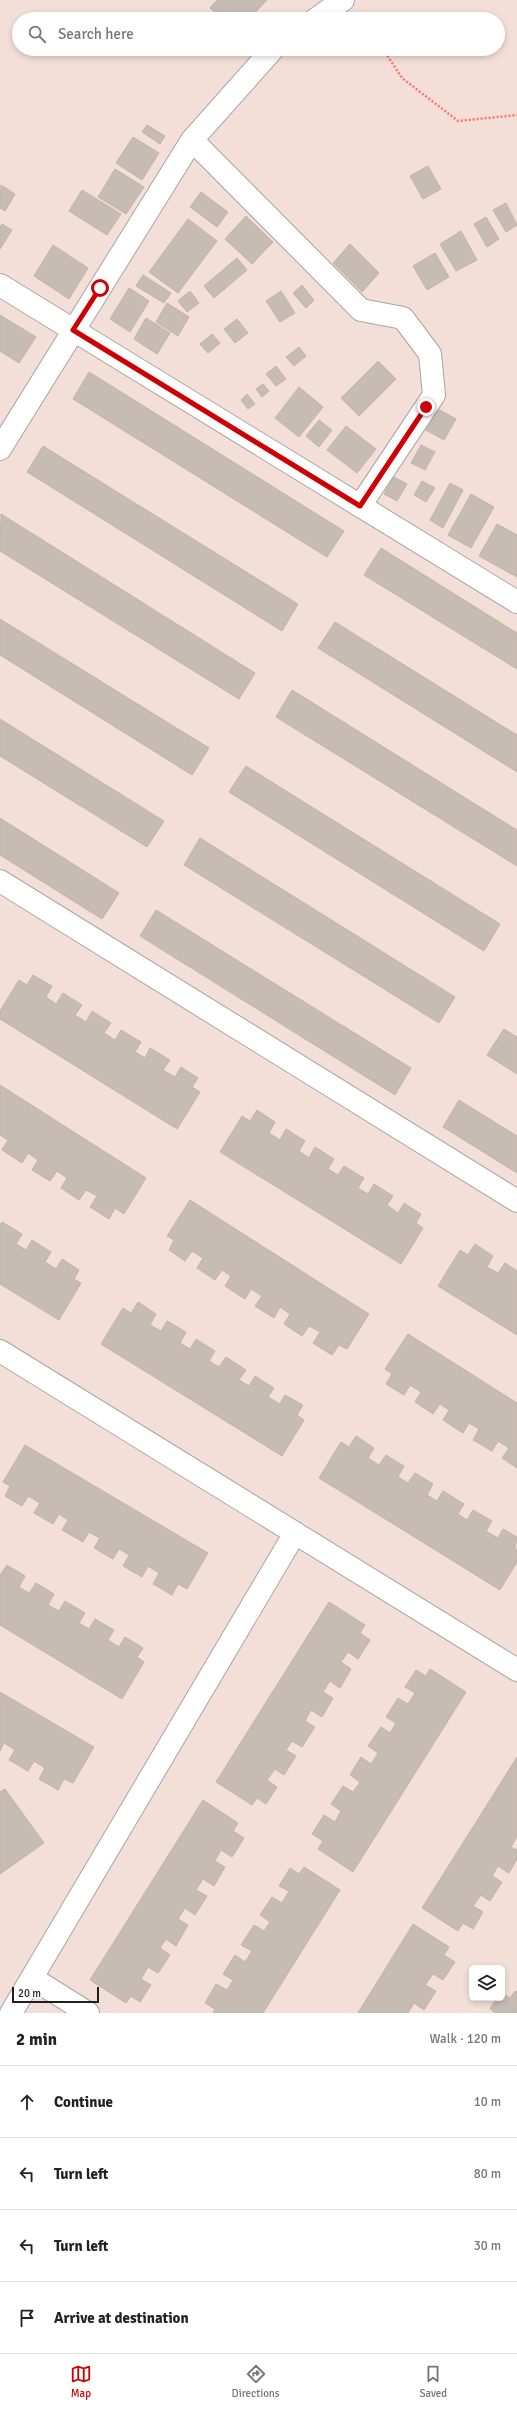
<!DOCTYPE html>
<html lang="en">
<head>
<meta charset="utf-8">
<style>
	body { margin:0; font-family:Signika,sans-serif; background:#f6f6f6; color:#222 }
	.controls { position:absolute; right:12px; bottom:12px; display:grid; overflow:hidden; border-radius:6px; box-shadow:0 2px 6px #0003 }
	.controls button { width:36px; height:36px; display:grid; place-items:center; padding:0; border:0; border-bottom:1px solid #e0e0e0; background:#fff; color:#222; font:20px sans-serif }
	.scale { position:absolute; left:12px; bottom:10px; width:87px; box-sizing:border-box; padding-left:4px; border:2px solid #1f1f1f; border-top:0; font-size:11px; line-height:14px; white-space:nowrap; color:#1f1f1f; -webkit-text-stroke:3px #fff; paint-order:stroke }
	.stop { position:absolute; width:12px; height:12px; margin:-9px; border:3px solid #cf0004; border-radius:50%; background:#fff }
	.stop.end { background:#cf0004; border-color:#fff; box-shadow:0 1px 4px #0008 }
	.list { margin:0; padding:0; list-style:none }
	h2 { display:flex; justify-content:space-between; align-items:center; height:52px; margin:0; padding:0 16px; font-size:17px }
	h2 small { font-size:13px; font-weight:400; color:#767676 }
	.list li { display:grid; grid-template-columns:26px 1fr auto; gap:12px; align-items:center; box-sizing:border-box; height:72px; padding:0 16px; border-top:1px solid #e0e0e0 }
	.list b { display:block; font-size:15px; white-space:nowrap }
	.list em { font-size:13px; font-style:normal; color:#767676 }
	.icon { flex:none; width:22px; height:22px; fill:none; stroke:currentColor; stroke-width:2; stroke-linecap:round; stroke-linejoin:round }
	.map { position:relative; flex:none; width:517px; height:2013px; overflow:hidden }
	.search { position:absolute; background:#fff; box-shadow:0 2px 6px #0003; left:12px; right:12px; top:12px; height:44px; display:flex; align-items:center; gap:10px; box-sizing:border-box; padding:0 14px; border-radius:22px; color:#767676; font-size:15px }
	.sheet { height:340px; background:#fff }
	nav { display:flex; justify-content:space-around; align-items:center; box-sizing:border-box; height:56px; border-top:1px solid #e0e0e0; background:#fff; font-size:11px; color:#767676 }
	nav a { display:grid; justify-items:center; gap:2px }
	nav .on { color:#cf0004 }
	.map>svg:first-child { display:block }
	.military { fill:#f3dfd8; fill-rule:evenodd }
	.building { fill:#c6bcb4; stroke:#c3b3a7 }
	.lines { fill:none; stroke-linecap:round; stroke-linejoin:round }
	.minor-casing { stroke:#a6a6a6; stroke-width:24 }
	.path { stroke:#ff7468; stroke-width:2.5; stroke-dasharray:2 2; stroke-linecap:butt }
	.minor { stroke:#fff; stroke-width:22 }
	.route { stroke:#cf0004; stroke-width:5 }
</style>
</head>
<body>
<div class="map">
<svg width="517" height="2013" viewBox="0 0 517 2013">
	<rect width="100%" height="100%" fill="#f0ede5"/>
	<!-- military -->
	<path class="military" d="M0 0H517V2013H0ZM19 19H498V49H19ZM472 1968H502V1998H472Z"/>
	<!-- building -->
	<g class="building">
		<polygon points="217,0 267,0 249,19 222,19 210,8"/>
		<polygon points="147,125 165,136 160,144 142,132"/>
		<polygon points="133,137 159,153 142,180 116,163"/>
		<polygon points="428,166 441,189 423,199 410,176"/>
		<polygon points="115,169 144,187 126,214 98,197"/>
		<polygon points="1,185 15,194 5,211 0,208"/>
		<polygon points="82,190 121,214 107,235 69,211"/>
		<polygon points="201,192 228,212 217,227 190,207"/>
		<polygon points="506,203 517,225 506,232 493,210"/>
		<polygon points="246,216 273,242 252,264 225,239"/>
		<polygon points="486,217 499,239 487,247 474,224"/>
		<polygon points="188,219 217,241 178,293 149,272"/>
		<polygon points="2,224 12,230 0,249 0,228"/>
		<polygon points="461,231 477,260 456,271 440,244"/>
		<polygon points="350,244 379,273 362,292 333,263"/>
		<polygon points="53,245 88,268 69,299 34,276"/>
		<polygon points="435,253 449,277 427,290 413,266"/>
		<polygon points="237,258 247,270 214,298 204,286"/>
		<polygon points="143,275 171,293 164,303 136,286"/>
		<polygon points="302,285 314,300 306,308 293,293"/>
		<polygon points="129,288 149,301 130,332 110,319"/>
		<polygon points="190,291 199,303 187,312 178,301"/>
		<polygon points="281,291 295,313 280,322 266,301"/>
		<polygon points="167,303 189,317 178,336 156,322"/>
		<polygon points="0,315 36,337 19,363 0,351"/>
		<polygon points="146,318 170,333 157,354 134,339"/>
		<polygon points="237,319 248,333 235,343 224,329"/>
		<polygon points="212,334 220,343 208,353 200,344"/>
		<polygon points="299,347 306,356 294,366 286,357"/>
		<polygon points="378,361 396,379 359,416 341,398"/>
		<polygon points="276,366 286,379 276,386 266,374"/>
		<polygon points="89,372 344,531 327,557 73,399"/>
		<polygon points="263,384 269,391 262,397 256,389"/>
		<polygon points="299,387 323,407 299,437 275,418"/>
		<polygon points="247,394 255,404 248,409 241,400"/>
		<polygon points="438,409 456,419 444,440 426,430"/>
		<polygon points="319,420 332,430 319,447 306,436"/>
		<polygon points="346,426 376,449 357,473 327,450"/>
		<polygon points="421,445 435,452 425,470 411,463"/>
		<polygon points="43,446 298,604 282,631 27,472"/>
		<polygon points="394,477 407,484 397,501 384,494"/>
		<polygon points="422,481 435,488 426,502 414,495"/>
		<polygon points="450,483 463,490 443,528 430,520"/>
		<polygon points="471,494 494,507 471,548 448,535"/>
		<polygon points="1,514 255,673 239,699 0,551"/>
		<polygon points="497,524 517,535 517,577 479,556"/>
		<polygon points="381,548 517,633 517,669 364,575"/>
		<polygon points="0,619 209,748 192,775 0,655"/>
		<polygon points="335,622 517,735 517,772 318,648"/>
		<polygon points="292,690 517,830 517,866 276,717"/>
		<polygon points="0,719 164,821 147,847 0,756"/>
		<polygon points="246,766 500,924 484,951 229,792"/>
		<polygon points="0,818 119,893 102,919 0,855"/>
		<polygon points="200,838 455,997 439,1023 184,865"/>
		<polygon points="156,910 411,1068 395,1095 140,936"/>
		<polygon points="33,975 52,986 46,997 56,1004 63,993 82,1005 75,1015 86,1022 92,1011 111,1023 104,1033 115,1040 121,1030 141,1042 135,1052 145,1058 150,1048 170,1060 163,1070 175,1077 181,1067 198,1078 192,1087 200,1092 177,1129 0,1019 0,1011 19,980 27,985"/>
		<polygon points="504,1029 517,1037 517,1074 487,1055"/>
		<polygon points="0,1085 146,1178 124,1214 115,1208 109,1219 90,1207 97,1196 86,1190 79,1200 61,1188 67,1178 57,1171 50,1181 32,1170 38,1160 28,1153 22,1163 2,1150 8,1140 0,1135"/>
		<polygon points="459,1100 517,1136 517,1173 443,1127"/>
		<polygon points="257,1110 275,1122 269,1133 280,1140 286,1129 305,1141 299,1151 309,1158 315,1147 334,1159 328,1169 338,1175 344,1166 364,1178 358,1188 368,1194 374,1184 393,1196 387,1205 398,1213 404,1203 421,1214 416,1223 423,1228 401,1264 220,1152 242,1116 250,1121"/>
		<polygon points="190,1200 369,1314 347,1349 339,1345 332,1355 313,1343 320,1332 309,1326 302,1336 284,1324 290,1314 280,1307 274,1318 255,1306 262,1296 251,1289 245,1299 225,1286 231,1276 222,1270 215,1280 197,1268 203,1258 192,1251 185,1261 169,1250 174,1240 167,1236"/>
		<polygon points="2,1222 22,1234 16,1244 26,1250 32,1240 51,1252 45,1262 56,1269 62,1259 79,1270 74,1279 81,1283 59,1320 0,1284 0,1225"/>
		<polygon points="475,1244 493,1256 487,1267 498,1273 505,1263 517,1271 517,1335 438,1286 460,1250 468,1255"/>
		<polygon points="138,1302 156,1314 150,1325 161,1331 167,1321 186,1332 180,1343 190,1349 196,1339 215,1351 209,1361 219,1367 226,1357 246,1370 239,1380 249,1386 255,1376 274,1388 268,1397 280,1404 285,1395 303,1405 297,1415 304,1420 282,1456 101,1344 123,1308 131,1313"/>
		<polygon points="408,1334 517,1403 517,1468 502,1458 509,1448 498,1441 492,1451 473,1440 479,1429 469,1423 463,1433 443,1420 449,1410 440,1404 433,1414 415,1402 421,1392 410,1385 404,1395 386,1384 392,1374 385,1369"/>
		<polygon points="356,1436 374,1448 368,1458 379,1465 386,1455 404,1466 398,1477 408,1483 415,1473 433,1484 427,1495 437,1501 443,1491 464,1504 458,1514 467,1520 473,1510 492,1521 486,1531 498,1538 503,1529 517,1537 515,1549 517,1550 517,1562 500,1590 319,1478 341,1442 349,1447"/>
		<polygon points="25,1445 208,1553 187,1589 178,1584 172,1595 153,1584 159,1573 148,1566 142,1577 123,1566 129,1555 119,1549 113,1559 94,1548 100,1538 89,1532 83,1542 62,1530 68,1520 59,1514 53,1524 34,1513 40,1503 28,1496 22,1506 5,1496 10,1486 3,1482"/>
		<polygon points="7,1565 25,1576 19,1587 29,1593 36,1583 54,1594 48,1605 59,1611 65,1601 85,1613 79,1623 89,1629 95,1619 114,1630 108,1640 119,1647 125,1637 143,1648 137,1657 144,1662 122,1699 0,1625 0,1575"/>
		<polygon points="329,1602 365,1625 360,1633 370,1640 358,1659 348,1652 341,1662 351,1669 340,1688 330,1681 323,1692 333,1698 322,1717 311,1710 305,1721 315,1727 302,1747 292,1741 286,1750 296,1756 284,1775 275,1769 267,1780 277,1787 266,1804 257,1798 252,1805 216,1782"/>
		<polygon points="430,1669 466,1692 353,1872 318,1849 323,1841 312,1834 324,1815 335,1822 341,1811 331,1804 343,1786 353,1792 360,1782 350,1775 361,1757 371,1764 378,1753 368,1746 381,1727 390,1733 396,1723 386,1717 398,1698 408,1704 415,1693 405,1687 416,1670 426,1676"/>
		<polygon points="0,1692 94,1747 73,1783 64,1779 58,1790 39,1779 45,1768 34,1761 28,1771 9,1760 15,1750 4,1743 0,1751"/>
		<polygon points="517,1757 517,1836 511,1847 517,1850 517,1859 509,1873 498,1866 492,1876 502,1882 490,1901 481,1895 473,1906 483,1912 473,1929 463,1923 458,1931 422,1908"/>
		<polygon points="5,1789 44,1843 0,1874 0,1792"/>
		<polygon points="203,1800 238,1823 233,1831 244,1838 232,1857 221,1850 215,1861 225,1867 214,1886 203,1879 196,1890 207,1896 195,1915 185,1908 178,1919 188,1925 176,1946 166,1939 160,1948 170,1955 158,1973 148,1967 141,1979 151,1985 140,2002 131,1996 126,2003 90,1980"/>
		<polygon points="304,1867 340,1890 263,2013 213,2013 215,2009 205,2003 216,1984 227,1990 233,1980 223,1974 235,1955 245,1962 252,1951 241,1945 254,1925 264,1931 270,1922 260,1915 272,1897 282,1903 289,1891 279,1886 290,1868 299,1874"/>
		<polygon points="413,1924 449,1947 444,1955 455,1962 443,1980 433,1974 425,1985 436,1991 424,2010 414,2003 408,2013 358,2013"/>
		<polygon points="515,1991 517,1992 517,2013 495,2013 490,2009 497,1998 502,1998 502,1993 510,1998"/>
	</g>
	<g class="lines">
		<!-- minor casing -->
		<g class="minor-casing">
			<g id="minor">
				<polyline points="316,19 343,0"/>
				<polyline points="192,140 361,310 403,318 430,354 434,395 360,506"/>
				<polyline points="0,285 517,602"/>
				<polyline points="0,449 192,140 273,49"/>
				<polyline points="0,881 517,1201"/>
				<polyline points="0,1351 517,1670"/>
				<polyline points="32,1978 88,2013"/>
				<polyline points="11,2013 295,1533"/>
			</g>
		</g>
		<!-- path -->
		<polyline class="path" points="383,49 402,78 458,121 517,115"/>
		<!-- minor -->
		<use href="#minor" class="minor"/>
	</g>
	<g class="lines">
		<!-- route -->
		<polyline class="route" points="100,288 73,330 360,506 426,407"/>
	</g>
</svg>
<div class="controls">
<button><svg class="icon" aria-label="layers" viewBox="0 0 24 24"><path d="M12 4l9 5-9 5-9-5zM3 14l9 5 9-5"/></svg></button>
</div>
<div class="scale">20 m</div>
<div class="stop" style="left:100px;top:288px"></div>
<div class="stop end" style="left:426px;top:407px"></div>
<div class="search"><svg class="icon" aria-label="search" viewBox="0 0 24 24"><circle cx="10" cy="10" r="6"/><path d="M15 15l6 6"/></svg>Search here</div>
</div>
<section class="sheet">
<h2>2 min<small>Walk · 120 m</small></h2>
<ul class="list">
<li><svg class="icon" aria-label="ahead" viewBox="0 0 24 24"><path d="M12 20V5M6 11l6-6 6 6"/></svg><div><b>Continue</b></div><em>10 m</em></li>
<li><svg class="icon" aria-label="left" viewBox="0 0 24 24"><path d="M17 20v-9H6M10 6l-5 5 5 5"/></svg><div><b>Turn left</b></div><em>80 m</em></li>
<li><svg class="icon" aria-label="left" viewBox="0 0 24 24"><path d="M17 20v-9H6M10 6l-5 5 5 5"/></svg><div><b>Turn left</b></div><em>30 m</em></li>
<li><svg class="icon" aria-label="arrive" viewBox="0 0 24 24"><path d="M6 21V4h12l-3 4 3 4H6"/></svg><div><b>Arrive at destination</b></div></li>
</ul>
</section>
<nav>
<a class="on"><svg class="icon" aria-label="map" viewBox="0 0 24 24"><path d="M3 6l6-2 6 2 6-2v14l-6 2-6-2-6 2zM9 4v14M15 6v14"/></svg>Map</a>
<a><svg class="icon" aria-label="directions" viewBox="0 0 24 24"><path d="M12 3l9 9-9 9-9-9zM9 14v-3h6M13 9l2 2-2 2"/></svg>Directions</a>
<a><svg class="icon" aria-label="saved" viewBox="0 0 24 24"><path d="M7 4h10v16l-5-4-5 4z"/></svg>Saved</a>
</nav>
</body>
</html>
